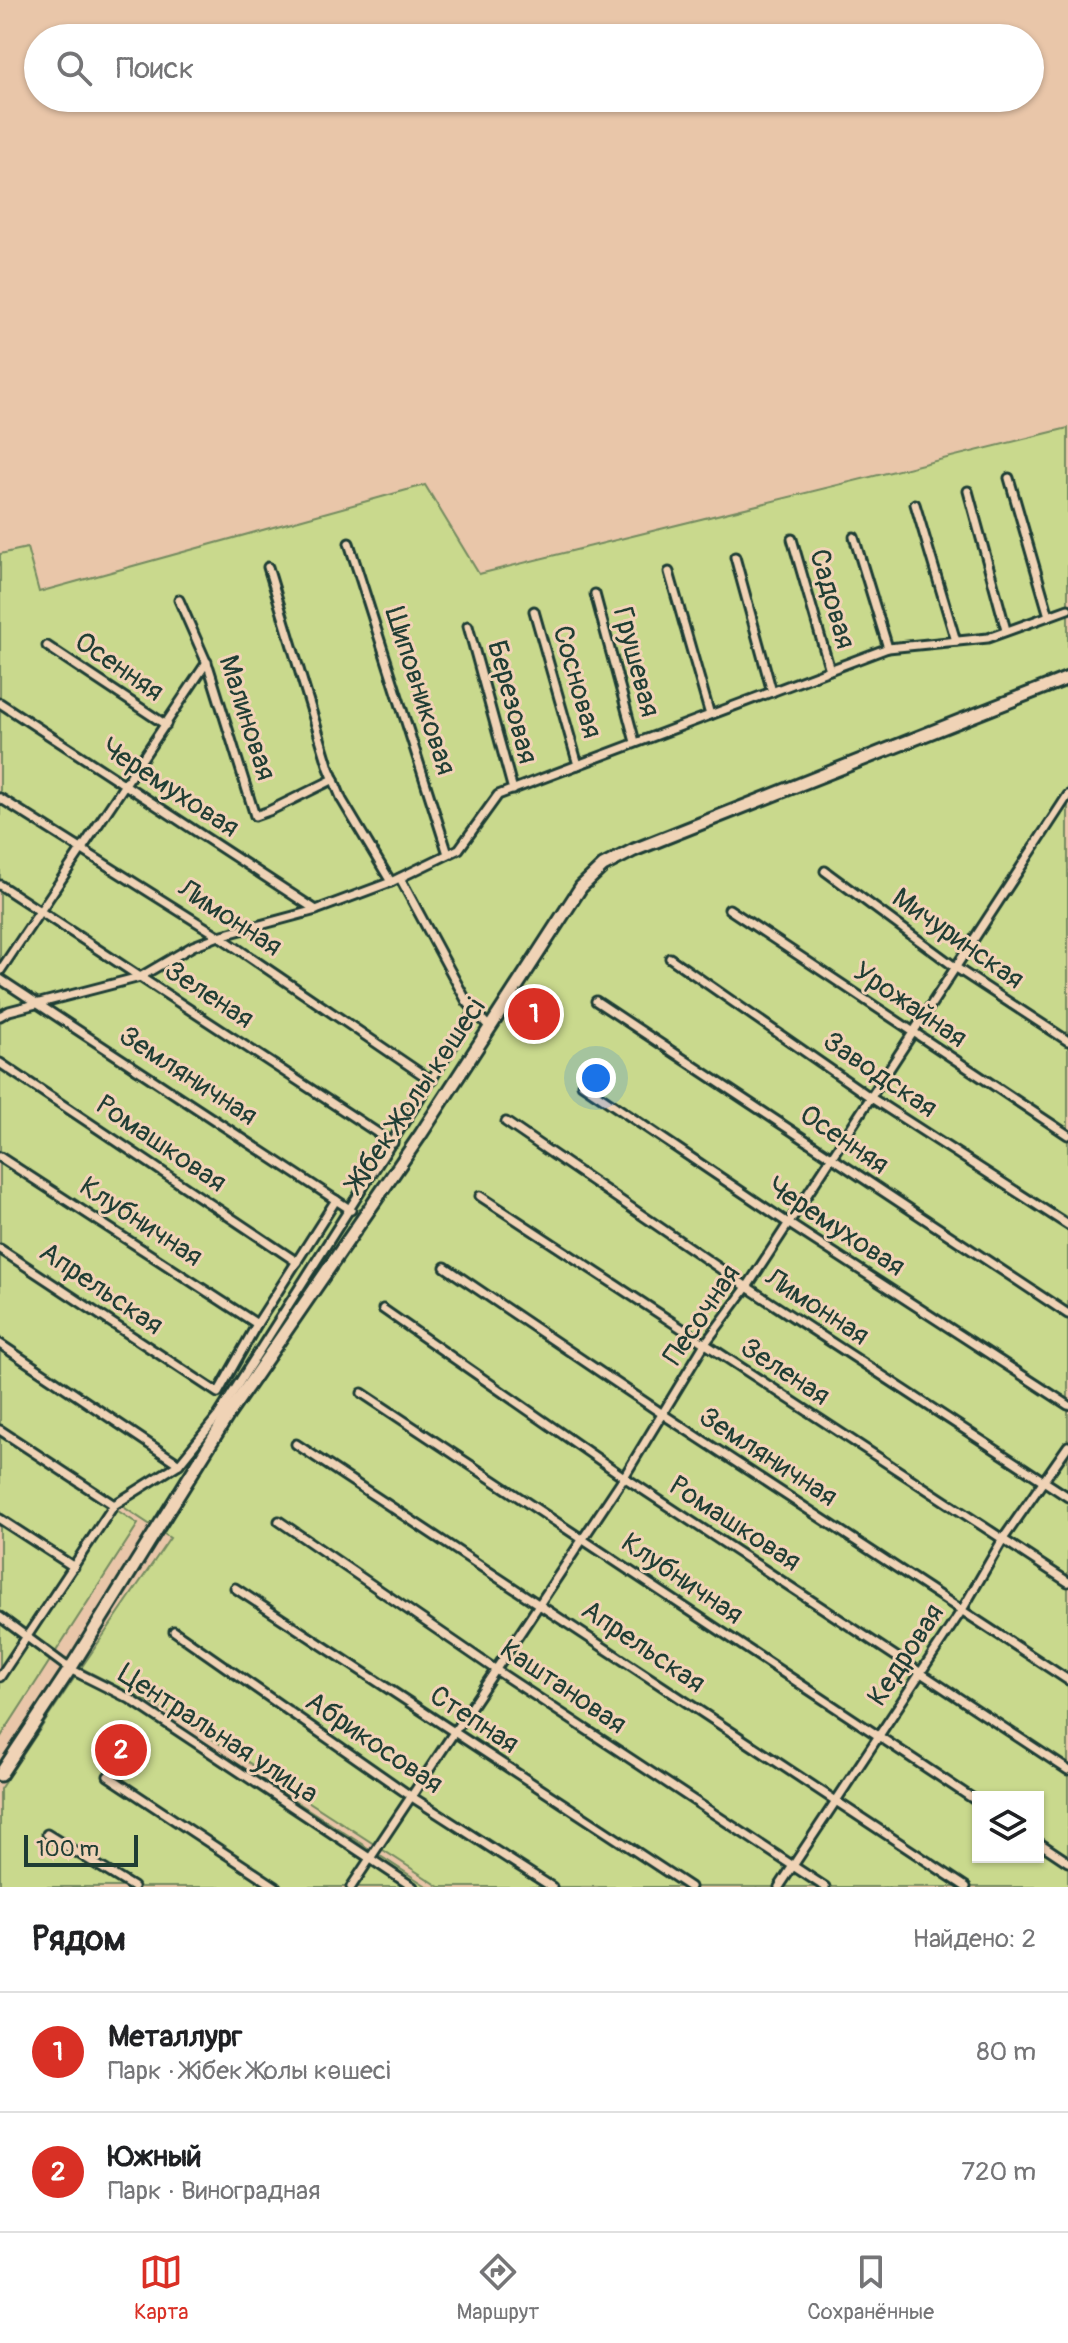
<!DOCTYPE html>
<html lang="ru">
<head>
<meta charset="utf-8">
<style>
	body { margin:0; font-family:Pangolin,sans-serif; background:#f2f2f2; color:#202124 }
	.controls { position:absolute; right:24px; bottom:24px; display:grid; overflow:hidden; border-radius:0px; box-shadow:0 2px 6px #0004 }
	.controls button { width:72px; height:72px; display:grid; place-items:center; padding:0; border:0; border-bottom:2px solid #e0e0e0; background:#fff; color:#202124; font:40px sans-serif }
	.scale { position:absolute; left:24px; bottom:20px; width:114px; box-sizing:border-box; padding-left:8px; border:4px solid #1f3d34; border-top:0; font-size:22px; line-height:28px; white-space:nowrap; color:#1f3d34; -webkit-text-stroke:6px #f0d3b6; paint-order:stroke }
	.you { position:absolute; left:596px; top:1078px; width:28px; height:28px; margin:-20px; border:6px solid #fff; border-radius:50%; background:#1a73e8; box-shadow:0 0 0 12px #1a73e833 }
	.badge { display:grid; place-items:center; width:52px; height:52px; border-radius:50%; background:#d93025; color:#fff; font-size:26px; font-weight:700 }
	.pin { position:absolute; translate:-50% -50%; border:4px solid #fff; box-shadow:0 2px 8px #0006 }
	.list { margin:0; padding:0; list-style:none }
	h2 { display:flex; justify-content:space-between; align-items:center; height:104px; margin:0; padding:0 32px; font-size:34px }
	h2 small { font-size:26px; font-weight:400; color:#757577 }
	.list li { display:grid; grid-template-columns:52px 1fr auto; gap:24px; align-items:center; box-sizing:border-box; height:120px; padding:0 32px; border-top:2px solid #e0e0e0 }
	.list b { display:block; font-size:30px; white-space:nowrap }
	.list p { margin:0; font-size:26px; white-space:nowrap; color:#757577 }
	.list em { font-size:26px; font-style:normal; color:#757577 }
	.icon { flex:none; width:44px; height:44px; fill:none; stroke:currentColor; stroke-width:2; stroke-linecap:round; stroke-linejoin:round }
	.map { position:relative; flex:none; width:1068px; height:1887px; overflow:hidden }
	.search { position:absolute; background:#fff; box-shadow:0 2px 6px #0004; left:24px; right:24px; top:24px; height:88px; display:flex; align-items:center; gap:20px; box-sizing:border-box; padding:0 28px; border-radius:44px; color:#757577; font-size:30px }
	.sheet { height:344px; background:#fff }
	nav { display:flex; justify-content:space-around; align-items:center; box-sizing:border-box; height:112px; border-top:2px solid #e0e0e0; background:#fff; font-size:22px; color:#757577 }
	nav a { display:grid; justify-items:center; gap:4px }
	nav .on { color:#d93025 }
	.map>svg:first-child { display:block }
	.green { fill:#c9d98d; stroke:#748b60; stroke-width:2; fill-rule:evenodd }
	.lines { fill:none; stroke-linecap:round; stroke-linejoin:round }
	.minor-casing { stroke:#1f3d34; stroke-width:13 }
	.trunk-casing { stroke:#1f3d34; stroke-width:17 }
	.minor { stroke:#f0d3b6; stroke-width:7 }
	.trunk { stroke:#f0d3b6; stroke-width:11 }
	.labels { text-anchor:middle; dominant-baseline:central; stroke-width:6; stroke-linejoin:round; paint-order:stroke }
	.street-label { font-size:28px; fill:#1f3d34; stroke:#f0d3b6 }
</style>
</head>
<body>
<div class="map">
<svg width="1068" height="1887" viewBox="0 0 1068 1887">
	<rect width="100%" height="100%" fill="#e9c6a9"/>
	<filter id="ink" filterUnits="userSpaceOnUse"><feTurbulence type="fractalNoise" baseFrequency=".0125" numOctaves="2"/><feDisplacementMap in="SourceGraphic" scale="16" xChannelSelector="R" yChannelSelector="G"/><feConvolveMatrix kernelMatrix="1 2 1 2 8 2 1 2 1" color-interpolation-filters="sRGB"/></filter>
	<g filter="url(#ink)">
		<!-- green -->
		<g class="green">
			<path d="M1068 428V1887H440L180 1718 81 1668 170 1538 0 1425V554L27 548 39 592 425 485 479 574ZM978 1797H1038V1857H978Z"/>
			<polygon points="0,1434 138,1524 0,1738"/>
			<polygon points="79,1671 155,1710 428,1887 0,1887 0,1789"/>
		</g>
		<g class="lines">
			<!-- minor casing -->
			<g class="minor-casing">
				<g id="minor">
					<polyline points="1009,478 1049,616"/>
					<polyline points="968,491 1006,630"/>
					<polyline points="915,504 956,641"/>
					<polyline points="854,537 888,648"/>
					<polyline points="792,539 830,670"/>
					<polyline points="349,543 448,854"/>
					<polyline points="735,557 772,692"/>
					<polyline points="268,567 329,768 342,800 391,882"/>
					<polyline points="669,572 710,715"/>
					<polyline points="595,594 635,742"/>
					<polyline points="179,600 209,668 255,816 269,811 334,779"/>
					<polyline points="534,611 578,765"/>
					<polyline points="468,626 513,790"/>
					<polyline points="47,646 166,725"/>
					<polyline points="0,703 316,910"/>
					<polyline points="0,798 219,936 432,1081"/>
					<polyline points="825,871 955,967 1068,1041"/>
					<polyline points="400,878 467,1002 490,1028"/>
					<polyline points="0,885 393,1143"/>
					<polyline points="729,909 1068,1135"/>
					<polyline points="670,958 870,1097 1068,1225"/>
					<polyline points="0,971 207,662"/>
					<polyline points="0,979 351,1210"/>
					<polyline points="596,1001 1068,1314"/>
					<polyline points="0,1016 9,1011 140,977 193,946 219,936 316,910 391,882 459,849 498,795 888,648 988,638 1068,609"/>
					<polyline points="0,1063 297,1262"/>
					<polyline points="582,1084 788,1223 1068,1405"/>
					<polyline points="506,1122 747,1287 1068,1497"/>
					<polyline points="0,1157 257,1324"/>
					<polyline points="480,1196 1068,1582"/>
					<polyline points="0,1249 218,1393 257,1324 336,1200"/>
					<polyline points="445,1267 664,1415 1068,1680"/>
					<polyline points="383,1309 624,1477 1068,1770"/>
					<polyline points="0,1344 179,1464"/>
					<polyline points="362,1393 978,1802"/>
					<polyline points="0,1430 114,1505"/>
					<polyline points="296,1444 966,1887"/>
					<polyline points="0,1519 74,1567"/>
					<polyline points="279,1521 496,1670 825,1887"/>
					<polyline points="235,1588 690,1887"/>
					<polyline points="0,1617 70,1669 130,1699 413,1887"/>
					<polyline points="174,1631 412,1797 552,1887"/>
					<polyline points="0,1677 114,1505 179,1464 218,1416 475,1011"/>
					<polyline points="108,1776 276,1887"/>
					<polyline points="47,1834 133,1887"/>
					<polyline points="1038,1842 1068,1862"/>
					<polyline points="351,1887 624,1477 704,1345 747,1287 1068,795"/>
					<polyline points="779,1887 962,1610 1003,1539 1068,1446"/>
				</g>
			</g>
			<!-- trunk casing -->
			<g class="trunk-casing">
				<polyline id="trunk" points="0,1775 70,1669 228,1415 421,1134 581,887 603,866 634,850 1068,678"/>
			</g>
			<!-- minor -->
			<use href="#minor" class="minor"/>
			<!-- trunk -->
			<use href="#trunk" class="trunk"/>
		</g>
	</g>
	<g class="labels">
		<!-- street labels -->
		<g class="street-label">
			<text transform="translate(832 599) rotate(74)">Садовая</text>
			<text transform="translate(636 662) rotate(75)">Грушевая</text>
			<text transform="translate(119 667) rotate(34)">Осенняя</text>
			<text transform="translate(577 682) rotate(74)">Сосновая</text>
			<text transform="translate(420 691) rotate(72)">Шиповниковая</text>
			<text transform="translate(512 702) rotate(75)">Березовая</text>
			<text transform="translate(247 718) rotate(72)">Малиновая</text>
			<text transform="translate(170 788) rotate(33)">Черемуховая</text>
			<text transform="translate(230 918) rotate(33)">Лимонная</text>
			<text transform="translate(958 939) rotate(35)">Мичуринская</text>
			<text transform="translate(209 995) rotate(33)">Зеленая</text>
			<text transform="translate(910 1005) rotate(34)">Урожайная</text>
			<text transform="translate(880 1075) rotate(34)">Заводская</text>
			<text transform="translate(188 1076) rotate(33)">Земляничная</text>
			<text transform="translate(416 1095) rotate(-56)">Жібек Жолы көшесі</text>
			<text transform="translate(844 1140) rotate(34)">Осенняя</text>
			<text transform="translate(161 1144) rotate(34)">Ромашковая</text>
			<text transform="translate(141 1222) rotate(33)">Клубничная</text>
			<text transform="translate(836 1227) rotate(33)">Черемуховая</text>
			<text transform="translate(101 1289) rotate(34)">Апрельская</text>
			<text transform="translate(817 1307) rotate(33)">Лимонная</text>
			<text transform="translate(702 1315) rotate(-56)">Песочная</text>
			<text transform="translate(785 1372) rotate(33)">Зеленая</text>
			<text transform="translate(768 1457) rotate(33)">Земляничная</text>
			<text transform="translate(735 1524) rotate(33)">Ромашковая</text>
			<text transform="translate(682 1579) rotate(34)">Клубничная</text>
			<text transform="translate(643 1647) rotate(34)">Апрельская</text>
			<text transform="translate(906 1655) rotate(-57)">Кедровая</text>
			<text transform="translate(563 1687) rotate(34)">Каштановая</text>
			<text transform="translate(474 1720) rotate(33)">Степная</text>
			<text transform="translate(218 1734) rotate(33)">Центральная улица</text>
			<text transform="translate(374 1743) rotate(34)">Абрикосовая</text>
		</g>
	</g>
</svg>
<div class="controls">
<button><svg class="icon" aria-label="layers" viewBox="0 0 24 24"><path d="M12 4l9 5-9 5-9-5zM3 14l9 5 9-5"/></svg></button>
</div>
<div class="scale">100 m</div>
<div class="you"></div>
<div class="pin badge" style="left:534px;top:1014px">1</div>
<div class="pin badge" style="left:121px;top:1750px">2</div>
<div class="search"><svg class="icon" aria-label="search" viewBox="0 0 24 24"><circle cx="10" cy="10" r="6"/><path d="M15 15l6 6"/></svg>Поиск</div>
</div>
<section class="sheet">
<h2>Рядом<small>Найдено: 2</small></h2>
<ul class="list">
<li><span class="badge">1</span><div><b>Металлург</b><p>Парк · Жібек Жолы көшесі</p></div><em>80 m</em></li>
<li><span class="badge">2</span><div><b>Южный</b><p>Парк · Виноградная</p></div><em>720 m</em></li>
</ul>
</section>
<nav>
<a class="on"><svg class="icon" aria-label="map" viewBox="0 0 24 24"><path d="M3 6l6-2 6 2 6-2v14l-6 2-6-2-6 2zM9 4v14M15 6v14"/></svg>Карта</a>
<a><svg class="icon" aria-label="directions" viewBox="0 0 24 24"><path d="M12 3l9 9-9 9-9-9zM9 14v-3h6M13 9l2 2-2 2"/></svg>Маршрут</a>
<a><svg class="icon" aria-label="saved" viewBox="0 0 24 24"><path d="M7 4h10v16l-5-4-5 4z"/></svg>Сохранённые</a>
</nav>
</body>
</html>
